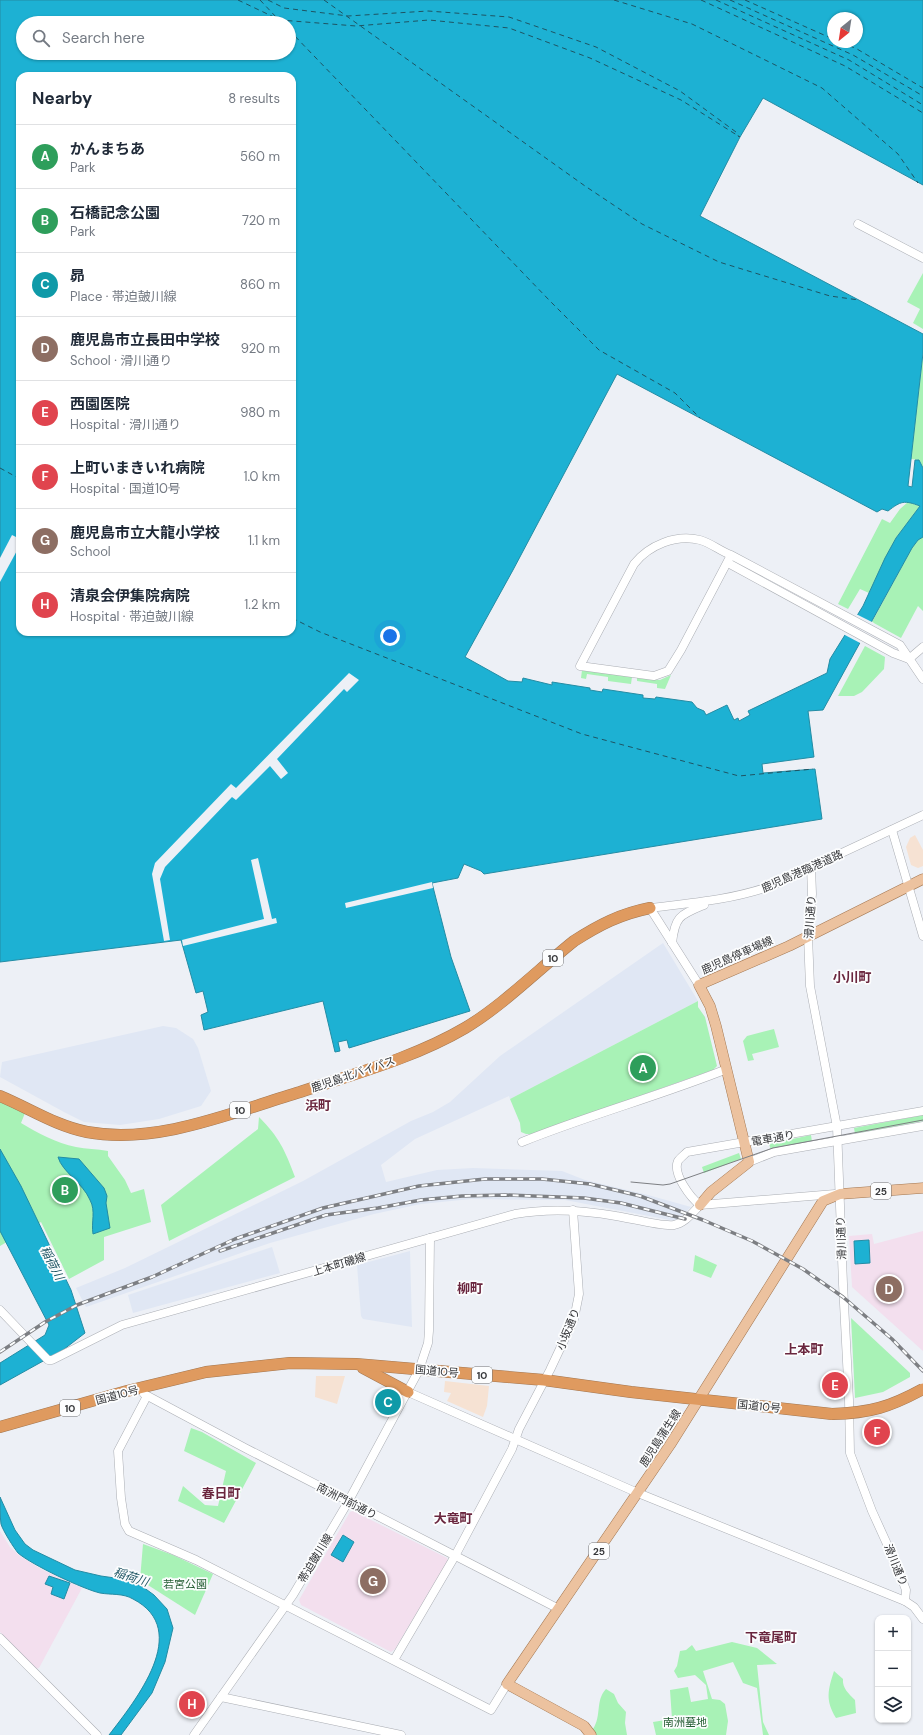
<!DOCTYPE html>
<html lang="en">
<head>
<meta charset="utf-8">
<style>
	body { margin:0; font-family:"DM Sans","Noto Sans JP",sans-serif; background:#f2f2f3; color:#1f2937 }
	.controls { position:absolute; right:12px; bottom:12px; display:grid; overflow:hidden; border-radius:8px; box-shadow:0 1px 3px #0004 }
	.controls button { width:36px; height:36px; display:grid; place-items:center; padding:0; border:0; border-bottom:1px solid #e0e1e3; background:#fff; color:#1f2937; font:20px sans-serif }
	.compass { position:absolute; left:827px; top:12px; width:36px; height:36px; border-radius:50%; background:#fff; box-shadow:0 1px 3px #0004; rotate:210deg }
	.you { position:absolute; left:390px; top:636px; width:14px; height:14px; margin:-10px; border:3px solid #fff; border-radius:50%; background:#1a73e8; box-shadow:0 0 0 6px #1a73e833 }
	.badge { display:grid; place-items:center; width:26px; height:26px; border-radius:50%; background:#ce4378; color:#fff; font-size:13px; font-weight:700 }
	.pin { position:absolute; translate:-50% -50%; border:2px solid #fff; box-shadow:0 1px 4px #0006 }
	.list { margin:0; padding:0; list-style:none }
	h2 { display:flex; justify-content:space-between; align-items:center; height:52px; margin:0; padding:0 16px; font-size:17px }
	h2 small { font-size:13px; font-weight:400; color:#747a83 }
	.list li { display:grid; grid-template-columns:26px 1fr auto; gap:12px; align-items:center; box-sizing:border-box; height:64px; padding:0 16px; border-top:1px solid #e0e1e3 }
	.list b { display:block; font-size:15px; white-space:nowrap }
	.list p { margin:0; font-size:13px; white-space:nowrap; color:#747a83 }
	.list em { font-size:13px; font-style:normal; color:#747a83 }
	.icon { flex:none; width:22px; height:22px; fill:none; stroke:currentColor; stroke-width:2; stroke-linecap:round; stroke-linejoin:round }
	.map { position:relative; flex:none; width:923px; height:1735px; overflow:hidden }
	.search { position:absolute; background:#fff; box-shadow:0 1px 3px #0004; left:16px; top:16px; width:280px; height:44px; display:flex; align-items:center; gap:10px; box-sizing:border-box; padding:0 14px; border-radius:22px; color:#747a83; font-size:15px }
	.panel { position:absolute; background:#fff; box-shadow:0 1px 3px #0004; left:16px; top:72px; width:280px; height:564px; border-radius:12px }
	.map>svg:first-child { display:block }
	.commercial { fill:#f6e2d3 }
	.built { fill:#e0e7f4 }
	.education { fill:#f3dfee }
	.green { fill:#a8f2b6 }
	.water { fill:#1db1d3; stroke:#248ca4; fill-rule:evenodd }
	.pier { fill:#edf0f6 }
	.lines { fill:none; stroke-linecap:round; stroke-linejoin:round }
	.ferry { stroke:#1e5463; stroke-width:1; stroke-dasharray:5 4; stroke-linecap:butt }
	.minor-casing { stroke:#abaeb4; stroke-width:9 }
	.major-casing { stroke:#a37751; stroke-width:11 }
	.highway-casing { stroke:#a37751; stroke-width:12 }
	.minor { stroke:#fff; stroke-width:8 }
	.major { stroke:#ecc29f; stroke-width:10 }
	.highway { stroke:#df9a5f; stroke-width:11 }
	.tram { stroke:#7d7f83; stroke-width:1 }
	.rail-casing { stroke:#7d7f83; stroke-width:3.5 }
	.rail { stroke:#fcfdfe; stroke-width:2; stroke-dasharray:6; stroke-linecap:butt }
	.highway-bridge-casing { stroke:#a37751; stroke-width:12; stroke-linecap:butt }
	.highway-bridge { stroke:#df9a5f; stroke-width:11 }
	.labels { text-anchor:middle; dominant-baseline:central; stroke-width:3.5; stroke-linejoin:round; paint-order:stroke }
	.shield { fill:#fcfdfe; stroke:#707173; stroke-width:1 }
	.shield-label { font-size:10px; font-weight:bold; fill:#343538 }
	.street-label { font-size:11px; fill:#343538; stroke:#fcfdfe }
	.park-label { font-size:11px; fill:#255e34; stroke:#fcfdfe }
	.water-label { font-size:12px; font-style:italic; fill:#1e5463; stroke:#fcfdfe }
	.quarter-label { font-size:13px; font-weight:bold; fill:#6a263e; stroke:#fcfdfe }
</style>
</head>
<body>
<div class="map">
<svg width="923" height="1735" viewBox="0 0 923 1735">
	<rect width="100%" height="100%" fill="#edf0f6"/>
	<!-- commercial -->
	<g class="commercial">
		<polygon points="915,835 923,850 923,866 918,868 911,865 906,847 910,838"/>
		<polygon points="316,1376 345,1376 337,1404 315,1397"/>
		<polygon points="445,1381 489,1386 487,1406 483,1417 447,1401 451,1393 444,1392"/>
	</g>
	<!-- built -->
	<g class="built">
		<polygon points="663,943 698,1001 510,1099 509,1096 415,1139 381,1165 386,1182 437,1170 473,1168 562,1171 585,1180 648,1195 691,1207 675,1221 565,1200 471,1199 421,1204 374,1214 270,1243 86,1307 76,1288 125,1268 303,1181 411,1121 433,1112 450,1102 500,1056"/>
		<polygon points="163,1026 176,1028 193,1039 198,1048 211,1091 201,1106 159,1119 120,1125 84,1122 64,1112 0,1077 2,1062"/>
		<polygon points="272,1247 280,1273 133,1313 128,1295"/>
		<polygon points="410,1251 412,1327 363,1319 361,1316 357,1265"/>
	</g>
	<!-- education -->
	<g class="education">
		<polygon points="923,1231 923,1351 852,1287 849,1236 872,1234 874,1244"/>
		<polygon points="353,1511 447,1558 448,1561 395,1649 391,1652 301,1605 299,1600 350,1512"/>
		<polygon points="0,1531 10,1547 20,1556 41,1569 82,1588 39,1668 36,1669 0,1632"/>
	</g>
	<!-- green -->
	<g class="green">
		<polygon points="923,273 923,329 913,323 920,309 907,302"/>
		<polygon points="923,353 923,468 919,460 911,459"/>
		<polygon points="908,502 920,506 896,538 869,593 860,589 848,609 838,604 882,519 890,523 900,509"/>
		<polygon points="923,537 923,611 918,606 901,638 872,622 912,548 918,540"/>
		<polygon points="865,646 885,657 884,669 862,692 854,696 838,696"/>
		<polygon points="582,670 632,677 631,684 608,681 608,677 587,674 586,679 581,678"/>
		<polygon points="671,675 665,689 657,688 657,684 637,681 637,678 660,680"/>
		<polygon points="698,1001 698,1007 705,1017 717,1066 713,1070 532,1134 526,1134 521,1132 520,1123 510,1099"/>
		<polygon points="774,1029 779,1047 752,1054 754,1060 748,1061 743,1041 747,1036"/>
		<path d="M0 1101 25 1113 21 1123C38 1133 56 1143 76 1147 86 1149 97 1149 108 1151V1156L125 1180 131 1193 144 1189 151 1222 104 1237V1260L69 1279 41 1222 0 1246Z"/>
		<polygon points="923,1115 923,1121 855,1134 854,1128"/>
		<path d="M259 1117C279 1137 285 1150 295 1177L169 1241 161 1205 258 1129Z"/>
		<polygon points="811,1135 812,1142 771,1150 769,1144"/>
		<polygon points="739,1153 741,1159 704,1173 702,1167"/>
		<polygon points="695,1255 717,1265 711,1278 693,1271"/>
		<polygon points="851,1318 910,1373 910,1377 883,1392 855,1398"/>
		<polygon points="191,1428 202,1432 256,1463 224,1523 178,1501 183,1486 205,1505 218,1506 226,1471 184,1451"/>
		<polygon points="143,1544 173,1555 213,1574 195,1615 140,1580"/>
		<polygon points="732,1642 757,1648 777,1664 757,1665 763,1722 769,1735 763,1735 757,1688 743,1683 733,1662 703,1671 712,1699 720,1700 725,1704 728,1721 726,1735 656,1735 653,1722 672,1719 670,1690 688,1687 691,1702 708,1699 706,1685 695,1675 678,1678 674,1671 677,1666 680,1651 686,1650 692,1645 696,1651"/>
		<path d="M834 1671 843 1679C842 1688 849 1694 855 1700L856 1713 836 1718C825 1700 828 1690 834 1671Z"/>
		<path d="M606 1689 614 1694 618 1703 626 1712 625 1723 627 1735H596L593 1729C602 1715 595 1701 606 1689Z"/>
	</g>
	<!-- water -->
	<g class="water">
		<path d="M0 0H923V185L763 98 740 137 700 216 923 334V353L908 486 912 487 915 460H919L923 468V537L918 540 912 548 823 710 808 711 814 757 762 764 763 773 815 769 822 819 484 874 481 871 464 864 458 878 432 883 451 957 470 1011 349 1048 347 1040 338 1042 340 1051 335 1052 323 1001 204 1030 201 1015 208 1012 203 991 196 993 181 940 0 962ZM833 18H857V42H833ZM23 23H289V53H23ZM20 76H292V632H20ZM617 374 877 512 882 509 888 511C901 501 904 500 920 506L896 538 885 558 863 606 830 659 827 673 748 711 750 715 739 721 738 718 734 720 727 705 706 715 704 711 697 708 692 702 656 697 655 699 643 698V695L603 689 602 692 590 690V688L552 682V685L523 678 522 682 508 681 465 657 513 570Z"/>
		<polygon points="0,1149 21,1186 71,1290 85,1333 63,1350 0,1385 0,1363 45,1335 49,1325 0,1231"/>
		<path d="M58 1157 79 1159 104 1188 107 1196 106 1203 110 1228 93 1234C91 1222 96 1211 90 1200 83 1183 62 1172 58 1157Z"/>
		<polygon points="869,1240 870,1263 855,1264 854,1241"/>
		<path d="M0 1497 15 1530 25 1544 33 1550 75 1570 101 1576 129 1580 143 1587 154 1595 167 1609 173 1628 165 1662 152 1693 121 1735H109C135 1701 193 1630 133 1599 123 1593 111 1595 100 1593 83 1589 32 1565 18 1553 14 1548 3 1531 1 1524 0 1517 0 1505 0 1497Z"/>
		<polygon points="343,1535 354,1542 343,1562 331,1555"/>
		<polygon points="49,1576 70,1583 64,1599 51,1594 53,1587 45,1584"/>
	</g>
	<!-- pier -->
	<g class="pier">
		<polygon points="12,535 20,539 20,545 0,582 0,558"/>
		<polygon points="856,614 874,623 862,644 843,634"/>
		<polygon points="349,673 359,680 347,692 344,689 277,759 288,773 281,779 270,766 236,800 232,797 165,867 160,879 170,940 164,941 152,874 155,863 231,784 236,788"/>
		<polygon points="258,858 272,919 276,918 277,923 183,946 182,940 264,919 251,860"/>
		<polygon points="432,882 433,888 346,908 345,903"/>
	</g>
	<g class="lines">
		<!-- ferry -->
		<g class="ferry">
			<polyline points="238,0 280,20 356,26 429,20 509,28 590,58 681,100 740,137"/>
			<polyline points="260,0 277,18"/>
			<polyline points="268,0 284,8 348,16 428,11 509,17 596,47 680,91 736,132 739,137"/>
			<polyline points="324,0 585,186 642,224 719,262 830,296 859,300"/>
			<polyline points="614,0 692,24 822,88 898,154 918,183"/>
			<polyline points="701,0 845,66 923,113"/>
			<polyline points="716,0 849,60 923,105"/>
			<polyline points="730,0 853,55 923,96"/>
			<polyline points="745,0 833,39"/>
			<polyline points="289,30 550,301 599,350 675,393 700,418"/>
			<polyline points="841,42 857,49 923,88"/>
			<polyline points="0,468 20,479"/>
			<polyline points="292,618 320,632 582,734 739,776 813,769"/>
		</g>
		<!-- minor casing -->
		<g class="minor-casing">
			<g id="minor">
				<polyline points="858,224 923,258"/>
				<path d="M731 555 681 650 668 671 654 676 580 666 634 564C649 545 676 534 700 540 711 543 720 551 731 555L900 645 923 679"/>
				<polyline points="728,563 893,653 909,659"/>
				<polyline points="909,659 923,647"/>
				<polyline points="892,830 923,936"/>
				<polyline points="811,867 812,894 808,936 810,986 837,1127 843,1284 849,1400 850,1453 872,1511 897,1566 906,1590 905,1601"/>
				<path d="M672 943C675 916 680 915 704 905"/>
				<path d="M699 985 650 908C691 903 731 900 771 886L923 815"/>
				<path d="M522 1142C589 1115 659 1096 727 1069"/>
				<polyline points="749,1162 774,1152 923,1126"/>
				<path d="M700 1205C691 1198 672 1174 678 1161 680 1158 684 1155 687 1152L923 1111"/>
				<polyline points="700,1205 835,1194"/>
				<path d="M0 1310 48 1360H52L122 1325 515 1214C549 1208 583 1210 616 1216 630 1218 662 1227 674 1225 685 1223 692 1213 700 1205"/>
				<polyline points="408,1392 638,1493 905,1601 914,1607 923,1619"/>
				<polyline points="144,1394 245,1448 559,1609"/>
				<polyline points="147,1396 118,1451 121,1498 125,1524 129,1531 196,1560 491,1710 507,1684"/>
				<polyline points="0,1638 97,1735"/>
				<polyline points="394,1660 455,1556 512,1449 519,1429 550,1370 574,1319 579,1294 573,1210"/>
				<polyline points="221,1697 401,1735"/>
				<polyline points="194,1735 293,1595 348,1502 419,1370 428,1343 429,1331 430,1238"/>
			</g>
		</g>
		<!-- major casing -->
		<g class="major-casing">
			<g id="major">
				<polyline points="700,1205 711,1192 749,1162 716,1026 710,1006 699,985 789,946 923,879"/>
				<polyline points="591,1735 584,1726 507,1684 670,1445 823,1201 840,1194 923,1188"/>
			</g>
		</g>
		<!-- highway casing -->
		<g class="highway-casing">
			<g id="highway">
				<path d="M0 1096C29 1108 56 1126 87 1132 158 1145 233 1112 300 1092 354 1074 416 1057 465 1028 502 1006 539 969 574 941 599 925 620 914 650 908"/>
				<polyline points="363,1368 408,1392"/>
				<polyline points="0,1427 127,1391 206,1372 290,1363 356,1364 544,1380 631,1392 832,1414"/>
			</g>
		</g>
		<!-- minor -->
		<use href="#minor" class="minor"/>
		<!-- major -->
		<use href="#major" class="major"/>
		<!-- highway -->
		<use href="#highway" class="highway"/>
		<!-- tram -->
		<polyline class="tram" points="631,1182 663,1185 670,1184 773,1148 923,1120"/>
		<!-- rail casing -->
		<g class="rail-casing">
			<g id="rail">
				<polyline points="220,1251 326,1215 378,1208 421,1200 462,1196 505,1195 584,1198 621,1203 685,1219"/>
				<polyline points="0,1352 45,1322 77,1305 152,1277 235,1239 323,1208 419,1186 485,1179 542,1179 590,1184 640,1196 703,1220 752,1241 803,1269 843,1297 892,1339 923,1371"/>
			</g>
		</g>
		<!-- rail -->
		<use href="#rail" class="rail"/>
		<!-- highway-bridge casing -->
		<g class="highway-bridge-casing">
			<path id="highway-bridge" d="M832 1414C870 1413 890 1407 923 1389"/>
		</g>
		<!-- highway-bridge -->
		<use href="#highway-bridge" class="highway-bridge"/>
	</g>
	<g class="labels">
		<!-- shield labels -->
		<g class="shield">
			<rect x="543" y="950" width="20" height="16" rx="3"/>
			<rect x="230" y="1102" width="20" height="16" rx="3"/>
			<rect x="871" y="1183" width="20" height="16" rx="3"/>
			<rect x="472" y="1367" width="20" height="16" rx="3"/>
			<rect x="60" y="1400" width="20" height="16" rx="3"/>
			<rect x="589" y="1543" width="20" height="16" rx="3"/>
		</g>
		<g class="shield-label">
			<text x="553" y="958">10</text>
			<text x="240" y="1110">10</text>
			<text x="881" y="1191">25</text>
			<text x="482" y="1375">10</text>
			<text x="70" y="1408">10</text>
			<text x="599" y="1551">25</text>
		</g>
		<!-- street labels -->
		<g class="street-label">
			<text transform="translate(802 871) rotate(-24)">鹿児島港臨港道路</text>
			<text transform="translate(810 917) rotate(-86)">滑川通り</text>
			<text transform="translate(737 955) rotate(-24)">鹿児島停車場線</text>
			<text transform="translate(353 1074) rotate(-19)">鹿児島北バイパス</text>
			<text transform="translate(773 1138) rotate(-10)">電車通り</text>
			<text transform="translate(841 1238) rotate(-92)">滑川通り</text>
			<text transform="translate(339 1264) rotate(-17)">上本町磯線</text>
			<text transform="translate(568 1329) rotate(-68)">小坂通り</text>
			<text transform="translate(437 1371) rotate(5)">国道10号</text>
			<text transform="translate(117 1395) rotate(-15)">国道10号</text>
			<text transform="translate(759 1406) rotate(6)">国道10号</text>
			<text transform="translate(660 1438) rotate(-57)">鹿児島蒲生線</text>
			<text transform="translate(347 1501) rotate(27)">南洲門前通り</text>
			<text transform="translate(315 1558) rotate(-59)">帯迫皷川線</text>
			<text transform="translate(896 1565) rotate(68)">滑川通り</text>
		</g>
		<!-- park labels -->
		<g class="park-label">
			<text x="185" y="1584">若宮公園</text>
			<text x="685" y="1722">南洲墓地</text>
		</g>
		<!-- water labels -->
		<g class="water-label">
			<text transform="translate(52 1263) rotate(63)">稲荷川</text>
			<text transform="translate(131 1577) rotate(18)">稲荷川</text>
		</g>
		<!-- quarter labels -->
		<g class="quarter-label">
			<text x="852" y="977">小川町</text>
			<text x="318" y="1105">浜町</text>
			<text x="470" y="1288">柳町</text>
			<text x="804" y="1349">上本町</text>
			<text x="221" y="1493">春日町</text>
			<text x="453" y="1518">大竜町</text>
			<text x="771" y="1637">下竜尾町</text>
		</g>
	</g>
</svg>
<div class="controls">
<button>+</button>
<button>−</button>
<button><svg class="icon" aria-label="layers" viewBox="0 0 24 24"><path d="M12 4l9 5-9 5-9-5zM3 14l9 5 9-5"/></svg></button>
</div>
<svg class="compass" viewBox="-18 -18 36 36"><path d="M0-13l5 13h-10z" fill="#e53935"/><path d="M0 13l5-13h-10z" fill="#747a83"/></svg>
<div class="you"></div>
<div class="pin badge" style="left:643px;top:1068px;background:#2e9e5b">A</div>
<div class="pin badge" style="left:65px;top:1190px;background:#2e9e5b">B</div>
<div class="pin badge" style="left:388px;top:1402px;background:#0f9aa8">C</div>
<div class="pin badge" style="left:889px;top:1289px;background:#8d6e63">D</div>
<div class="pin badge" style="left:835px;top:1385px;background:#e0444e">E</div>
<div class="pin badge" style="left:877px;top:1432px;background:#e0444e">F</div>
<div class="pin badge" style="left:373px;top:1581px;background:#8d6e63">G</div>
<div class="pin badge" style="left:192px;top:1704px;background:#e0444e">H</div>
<div class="search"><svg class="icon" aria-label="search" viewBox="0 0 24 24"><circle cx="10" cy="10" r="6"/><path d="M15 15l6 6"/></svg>Search here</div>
<section class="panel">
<h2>Nearby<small>8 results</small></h2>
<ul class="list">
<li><span class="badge" style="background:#2e9e5b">A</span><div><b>かんまちあ</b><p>Park</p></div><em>560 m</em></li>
<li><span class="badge" style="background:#2e9e5b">B</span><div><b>石橋記念公園</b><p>Park</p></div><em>720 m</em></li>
<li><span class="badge" style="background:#0f9aa8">C</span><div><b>昴</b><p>Place · 帯迫皷川線</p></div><em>860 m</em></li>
<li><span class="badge" style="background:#8d6e63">D</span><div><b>鹿児島市立長田中学校</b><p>School · 滑川通り</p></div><em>920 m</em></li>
<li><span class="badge" style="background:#e0444e">E</span><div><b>西園医院</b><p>Hospital · 滑川通り</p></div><em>980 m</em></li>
<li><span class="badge" style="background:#e0444e">F</span><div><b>上町いまきいれ病院</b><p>Hospital · 国道10号</p></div><em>1.0 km</em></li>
<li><span class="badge" style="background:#8d6e63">G</span><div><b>鹿児島市立大龍小学校</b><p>School</p></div><em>1.1 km</em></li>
<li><span class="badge" style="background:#e0444e">H</span><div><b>清泉会伊集院病院</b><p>Hospital · 帯迫皷川線</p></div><em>1.2 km</em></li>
</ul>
</section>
</div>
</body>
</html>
